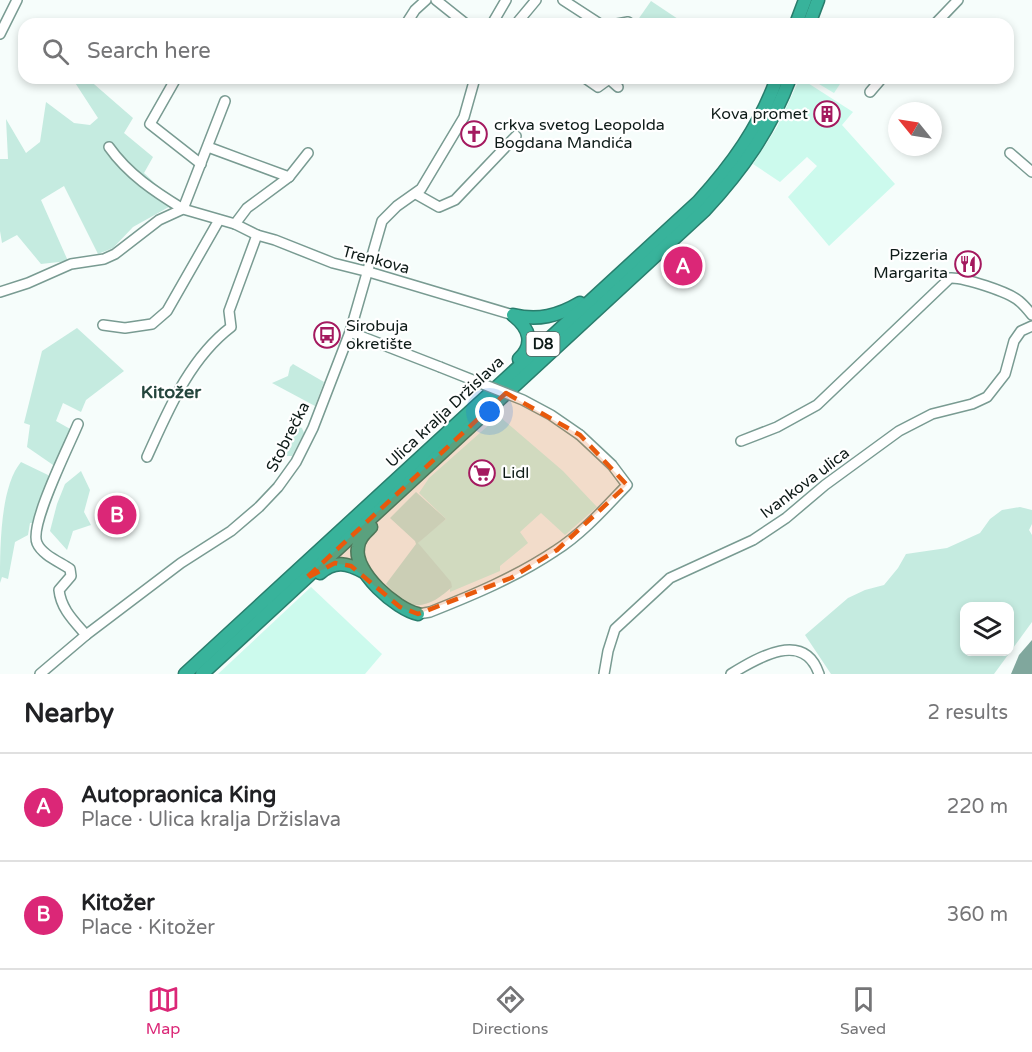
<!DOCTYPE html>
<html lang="en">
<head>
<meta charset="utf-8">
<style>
	body { margin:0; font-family:"Varela Round",sans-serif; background:#f2f2f2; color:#202124 }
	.controls { position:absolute; right:18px; bottom:18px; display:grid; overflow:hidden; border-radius:12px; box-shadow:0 3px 9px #0003 }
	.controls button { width:54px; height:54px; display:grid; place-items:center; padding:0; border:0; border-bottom:2px solid #e0e0e0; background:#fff; color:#202124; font:30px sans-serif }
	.compass { position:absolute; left:888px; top:102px; width:54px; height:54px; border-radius:50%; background:#fff; box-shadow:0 3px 9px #0003; rotate:300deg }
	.you { position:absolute; left:490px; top:412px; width:21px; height:21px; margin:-15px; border:4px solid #fff; border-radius:50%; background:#1a73e8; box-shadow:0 0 0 9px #1a73e833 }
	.badge { display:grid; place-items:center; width:39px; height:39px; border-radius:50%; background:#db2777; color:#fff; font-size:20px; font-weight:700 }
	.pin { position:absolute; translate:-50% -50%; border:3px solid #fff; box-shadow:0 2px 6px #0006 }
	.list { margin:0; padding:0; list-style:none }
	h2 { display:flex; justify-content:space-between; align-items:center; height:78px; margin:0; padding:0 24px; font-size:26px }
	h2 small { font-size:20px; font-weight:400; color:#757577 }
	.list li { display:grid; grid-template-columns:39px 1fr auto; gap:18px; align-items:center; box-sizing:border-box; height:108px; padding:0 24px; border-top:2px solid #e0e0e0 }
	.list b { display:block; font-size:22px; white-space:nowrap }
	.list p { margin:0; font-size:20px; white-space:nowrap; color:#757577 }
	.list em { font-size:20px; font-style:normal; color:#757577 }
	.icon { flex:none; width:33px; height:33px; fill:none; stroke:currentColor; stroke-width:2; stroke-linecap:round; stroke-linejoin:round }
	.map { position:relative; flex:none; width:1032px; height:674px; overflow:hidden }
	.search { position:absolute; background:#fff; box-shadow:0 3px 9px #0003; left:18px; right:18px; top:18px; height:66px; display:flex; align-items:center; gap:15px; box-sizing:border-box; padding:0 21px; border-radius:18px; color:#757577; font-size:22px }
	.sheet { height:294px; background:#fff }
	nav { display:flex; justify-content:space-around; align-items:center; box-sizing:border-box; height:84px; border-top:2px solid #e0e0e0; background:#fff; font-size:16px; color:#757577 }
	nav a { display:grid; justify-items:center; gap:3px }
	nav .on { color:#db2777 }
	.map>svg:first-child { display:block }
	.built { fill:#ccfaed }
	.green { fill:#c5ebe0; fill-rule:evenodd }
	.water { fill:#80a79d }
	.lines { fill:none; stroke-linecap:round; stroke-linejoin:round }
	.minor-casing { stroke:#799b92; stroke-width:12 }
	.highway-casing { stroke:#297e6d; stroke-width:15 }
	.minor { stroke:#fff; stroke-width:9 }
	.highway { stroke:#38b39b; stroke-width:12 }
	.minor-bridge-casing { stroke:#799b92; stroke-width:12; stroke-linecap:butt }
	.minor-bridge { stroke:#fff; stroke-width:9 }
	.marked { fill:#e8590c; fill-opacity:0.2; stroke:#e8590c; stroke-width:4.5; stroke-dasharray:12 8; stroke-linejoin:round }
	.labels { text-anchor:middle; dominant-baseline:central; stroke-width:4.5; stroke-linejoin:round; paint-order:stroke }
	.shield { fill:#fff; stroke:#565f5d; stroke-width:1.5 }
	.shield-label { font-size:15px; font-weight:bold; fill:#0e1b18 }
	.poi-label { font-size:16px; fill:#0e1b18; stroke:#fff; text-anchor:start }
	.street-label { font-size:16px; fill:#0e1b18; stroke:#fff }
	.neighbourhood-label { font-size:18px; font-weight:bold; fill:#25453d; stroke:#fff }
</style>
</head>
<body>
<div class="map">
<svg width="1032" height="674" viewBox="0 0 1032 674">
	<rect width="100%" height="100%" fill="#f6fdfb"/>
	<!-- built -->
	<g class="built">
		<polygon points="800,78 853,112 842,125 895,184 829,246 788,197 817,166 807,157 780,182 753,164 777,127"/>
		<polygon points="809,78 844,78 834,93"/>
		<polygon points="499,416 563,471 597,507 565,535 541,513 520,532 528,543 500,566 500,571 450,592 450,584 417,544 425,536 446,519 419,493 429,478"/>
		<polygon points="311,587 382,654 365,674 218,674"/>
	</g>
	<!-- green -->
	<g class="green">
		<polygon points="651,1 678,19 674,24 641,24 637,21"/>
		<polygon points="72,78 87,78 133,118 124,133 153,157 144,173 176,203 133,227 113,248 98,254 64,186 41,200 68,261 41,264 17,235 2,243 0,231 0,159 8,159 6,119 26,153 40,142 46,102 74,123 90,125 98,118"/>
		<polygon points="77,328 124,371 86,400 81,412 63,403 56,421 72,430 56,467 27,447 30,425 24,423 42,351"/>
		<polygon points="293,364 324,382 315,406 272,383 288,376 290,367"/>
		<polygon points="297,426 302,428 304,433 292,456 285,456"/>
		<path d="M21 462 48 475 50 481 37 523H30L28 535 15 542 8 579 2 577 0 583C0 548 0 487 21 462Z"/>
		<polygon points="81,471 90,490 84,512 91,525 73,531 67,550 50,531 57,504 65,484"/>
		<path d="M416 492 446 519 418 543 451 582 452 587C439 599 421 612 403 601 397 597 391 589 386 584L416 544 415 541 390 518Z"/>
		<path d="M1020 507 1032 510V524L1029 530 1032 535V622L994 674H831L805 635 848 598 865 590 884 585 898 568 906 554 947 548 980 533 990 519 1002 510ZM964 606H1010V652H964Z"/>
	</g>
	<!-- water -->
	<polygon class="water" points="1032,640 1032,674 1011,674 1019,655"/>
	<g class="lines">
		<!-- minor casing -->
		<g class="minor-casing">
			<g id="minor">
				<polyline points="436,0 466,24"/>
				<polyline points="563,0 600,24"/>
				<polyline points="406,24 415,10 426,0"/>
				<polyline points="492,24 506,0"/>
				<polyline points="516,24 536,0"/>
				<polyline points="617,24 628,22 631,24"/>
				<polyline points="935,24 958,0"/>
				<polyline points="0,34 17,0"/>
				<polyline points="585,78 598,87 609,79 618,87"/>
				<polyline points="175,80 150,124 201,164"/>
				<polyline points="870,92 882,78"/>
				<path d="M109 147C128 174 155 192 183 209L225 101"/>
				<polyline points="208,147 289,177"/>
				<polyline points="1010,153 1032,172"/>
				<polyline points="416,194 439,207 455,200 516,136"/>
				<polyline points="235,224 247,208 289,177 308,153"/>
				<polyline points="0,292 28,283 71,264 104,259 115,254 159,220 183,209 235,224 257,235 275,240 333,263 369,272 513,315"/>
				<polyline points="103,325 125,328 152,324 167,311 219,220"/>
				<polyline points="350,332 440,367"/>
				<path d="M78 424C69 446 29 525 37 543 42 555 60 562 70 569L71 576 59 590C61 609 74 621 86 635"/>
				<path d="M741 441 777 427 817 405 950 278C963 277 1009 292 1019 301 1024 305 1028 310 1032 315"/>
				<path d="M147 457C168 411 189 359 231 327L229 311 257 235"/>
				<path d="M418 614 430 612C473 595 516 577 555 551 582 534 605 508 627 485L612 465 580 435"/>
				<polyline points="40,674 86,635 181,563 231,531 259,507 278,487 296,462 313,428 350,332 382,221 397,206 421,189 464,117 475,78"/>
				<polyline points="604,674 608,651 615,629 670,578 753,540 786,518 825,485 899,431 932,414 972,404 987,397 1005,374 1014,341 1021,331 1032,326"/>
				<path d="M731 674C759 657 804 630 819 674"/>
			</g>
		</g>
		<!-- highway casing -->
		<g class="highway-casing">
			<g id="highway">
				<polyline points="796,24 805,0"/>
				<polyline points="809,24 818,0"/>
				<path d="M513 315C538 321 558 316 580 303"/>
				<path d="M514 316C529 328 535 344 519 359"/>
				<path d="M371 527C365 533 359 538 358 547 353 572 396 609 418 614"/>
				<path d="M320 573C335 560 347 563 364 572"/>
				<path d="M185 674 698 202C732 165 760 126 777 78"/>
				<path d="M202 674 705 210C742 170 771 129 790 78"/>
			</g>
		</g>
		<!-- minor -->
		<use href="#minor" class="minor"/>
		<!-- highway -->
		<use href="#highway" class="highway"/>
		<!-- minor-bridge casing -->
		<g class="minor-bridge-casing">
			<polyline id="minor-bridge" points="440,367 523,400 551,415 580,435"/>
		</g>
		<!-- minor-bridge -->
		<use href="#minor-bridge" class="minor-bridge"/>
	</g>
	<!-- marked area -->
	<path class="marked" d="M506 393 580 435 627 485 557 550 511 578 418 614 400 607 351 566 335 563 305 579Z"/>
	<!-- icons -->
	<defs>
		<g id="building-ring" transform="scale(1.35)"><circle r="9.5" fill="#fff" stroke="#a4195f" stroke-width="1.5"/><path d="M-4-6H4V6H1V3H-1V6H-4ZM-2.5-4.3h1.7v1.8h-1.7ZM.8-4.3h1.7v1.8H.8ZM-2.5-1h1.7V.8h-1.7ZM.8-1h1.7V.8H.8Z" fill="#a4195f"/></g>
		<g id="church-ring" transform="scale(1.35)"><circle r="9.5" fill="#fff" stroke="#a4195f" stroke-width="1.5"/><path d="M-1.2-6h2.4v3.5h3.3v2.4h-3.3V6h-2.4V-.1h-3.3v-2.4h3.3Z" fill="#a4195f"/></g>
		<g id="restaurant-ring" transform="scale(1.35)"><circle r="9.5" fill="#fff" stroke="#a4195f" stroke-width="1.5"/><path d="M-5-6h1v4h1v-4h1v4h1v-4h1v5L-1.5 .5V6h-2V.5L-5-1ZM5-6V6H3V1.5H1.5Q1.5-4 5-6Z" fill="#a4195f"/></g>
		<g id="bus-ring" transform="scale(1.35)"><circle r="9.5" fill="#fff" stroke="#a4195f" stroke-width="1.5"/><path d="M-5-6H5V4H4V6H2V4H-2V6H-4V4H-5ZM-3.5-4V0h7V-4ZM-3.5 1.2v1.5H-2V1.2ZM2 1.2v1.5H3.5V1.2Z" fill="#a4195f"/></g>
		<g id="supermarket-ring" transform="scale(1.35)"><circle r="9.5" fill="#fff" stroke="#a4195f" stroke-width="1.5"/><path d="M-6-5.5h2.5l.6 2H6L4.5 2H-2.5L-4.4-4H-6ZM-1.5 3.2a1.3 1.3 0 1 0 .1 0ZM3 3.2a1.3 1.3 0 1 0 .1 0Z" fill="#a4195f"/></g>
	</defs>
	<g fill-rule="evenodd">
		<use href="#building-ring" x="827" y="114"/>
		<use href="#church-ring" x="474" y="134"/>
		<use href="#restaurant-ring" x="968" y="264"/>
		<use href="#bus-ring" x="327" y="335"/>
		<use href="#supermarket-ring" x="482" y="473"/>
	</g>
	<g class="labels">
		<!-- shield labels -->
		<rect class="shield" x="526.5" y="332" width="33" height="24" rx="4.5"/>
		<g class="shield-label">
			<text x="543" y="344">D8</text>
		</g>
		<!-- poi labels -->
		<g class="poi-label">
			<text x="808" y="114" text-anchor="end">Kova promet</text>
			<text x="494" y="125">crkva svetog Leopolda<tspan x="494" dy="18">Bogdana Mandića</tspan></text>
			<text x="948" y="255" text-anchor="end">Pizzeria<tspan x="948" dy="18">Margarita</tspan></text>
			<text x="346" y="326">Sirobuja<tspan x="346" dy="18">okretište</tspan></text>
			<text x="502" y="473">Lidl</text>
		</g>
		<!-- street labels -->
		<g class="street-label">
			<text transform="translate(376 260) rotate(15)">Trenkova</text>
			<text transform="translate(445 412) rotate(-43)">Ulica kralja Držislava</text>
			<text transform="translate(288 437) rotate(-63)">Stobrečka</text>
			<text transform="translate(805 483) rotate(-37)">Ivankova ulica</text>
		</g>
		<!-- neighbourhood labels -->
		<g class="neighbourhood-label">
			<text x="171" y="392">Kitožer</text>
		</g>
	</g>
</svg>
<div class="controls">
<button><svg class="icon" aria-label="layers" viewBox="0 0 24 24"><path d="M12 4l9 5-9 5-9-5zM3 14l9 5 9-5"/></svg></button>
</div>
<svg class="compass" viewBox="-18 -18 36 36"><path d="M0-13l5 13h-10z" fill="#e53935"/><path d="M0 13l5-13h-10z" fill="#757577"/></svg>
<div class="you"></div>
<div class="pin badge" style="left:683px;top:266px">A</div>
<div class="pin badge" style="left:117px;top:515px">B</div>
<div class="search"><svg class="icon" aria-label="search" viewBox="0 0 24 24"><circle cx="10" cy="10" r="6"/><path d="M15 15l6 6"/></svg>Search here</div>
</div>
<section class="sheet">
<h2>Nearby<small>2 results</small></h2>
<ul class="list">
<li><span class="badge">A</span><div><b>Autopraonica King</b><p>Place · Ulica kralja Držislava</p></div><em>220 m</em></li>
<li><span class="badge">B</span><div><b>Kitožer</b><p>Place · Kitožer</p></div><em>360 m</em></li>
</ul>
</section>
<nav>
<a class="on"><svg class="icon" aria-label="map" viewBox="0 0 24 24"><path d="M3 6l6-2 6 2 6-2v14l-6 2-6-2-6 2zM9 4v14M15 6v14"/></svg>Map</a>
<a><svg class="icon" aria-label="directions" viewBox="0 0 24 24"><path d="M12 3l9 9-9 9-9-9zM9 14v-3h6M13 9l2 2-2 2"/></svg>Directions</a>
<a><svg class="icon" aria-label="saved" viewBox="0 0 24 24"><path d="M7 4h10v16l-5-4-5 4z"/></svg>Saved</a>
</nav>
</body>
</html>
